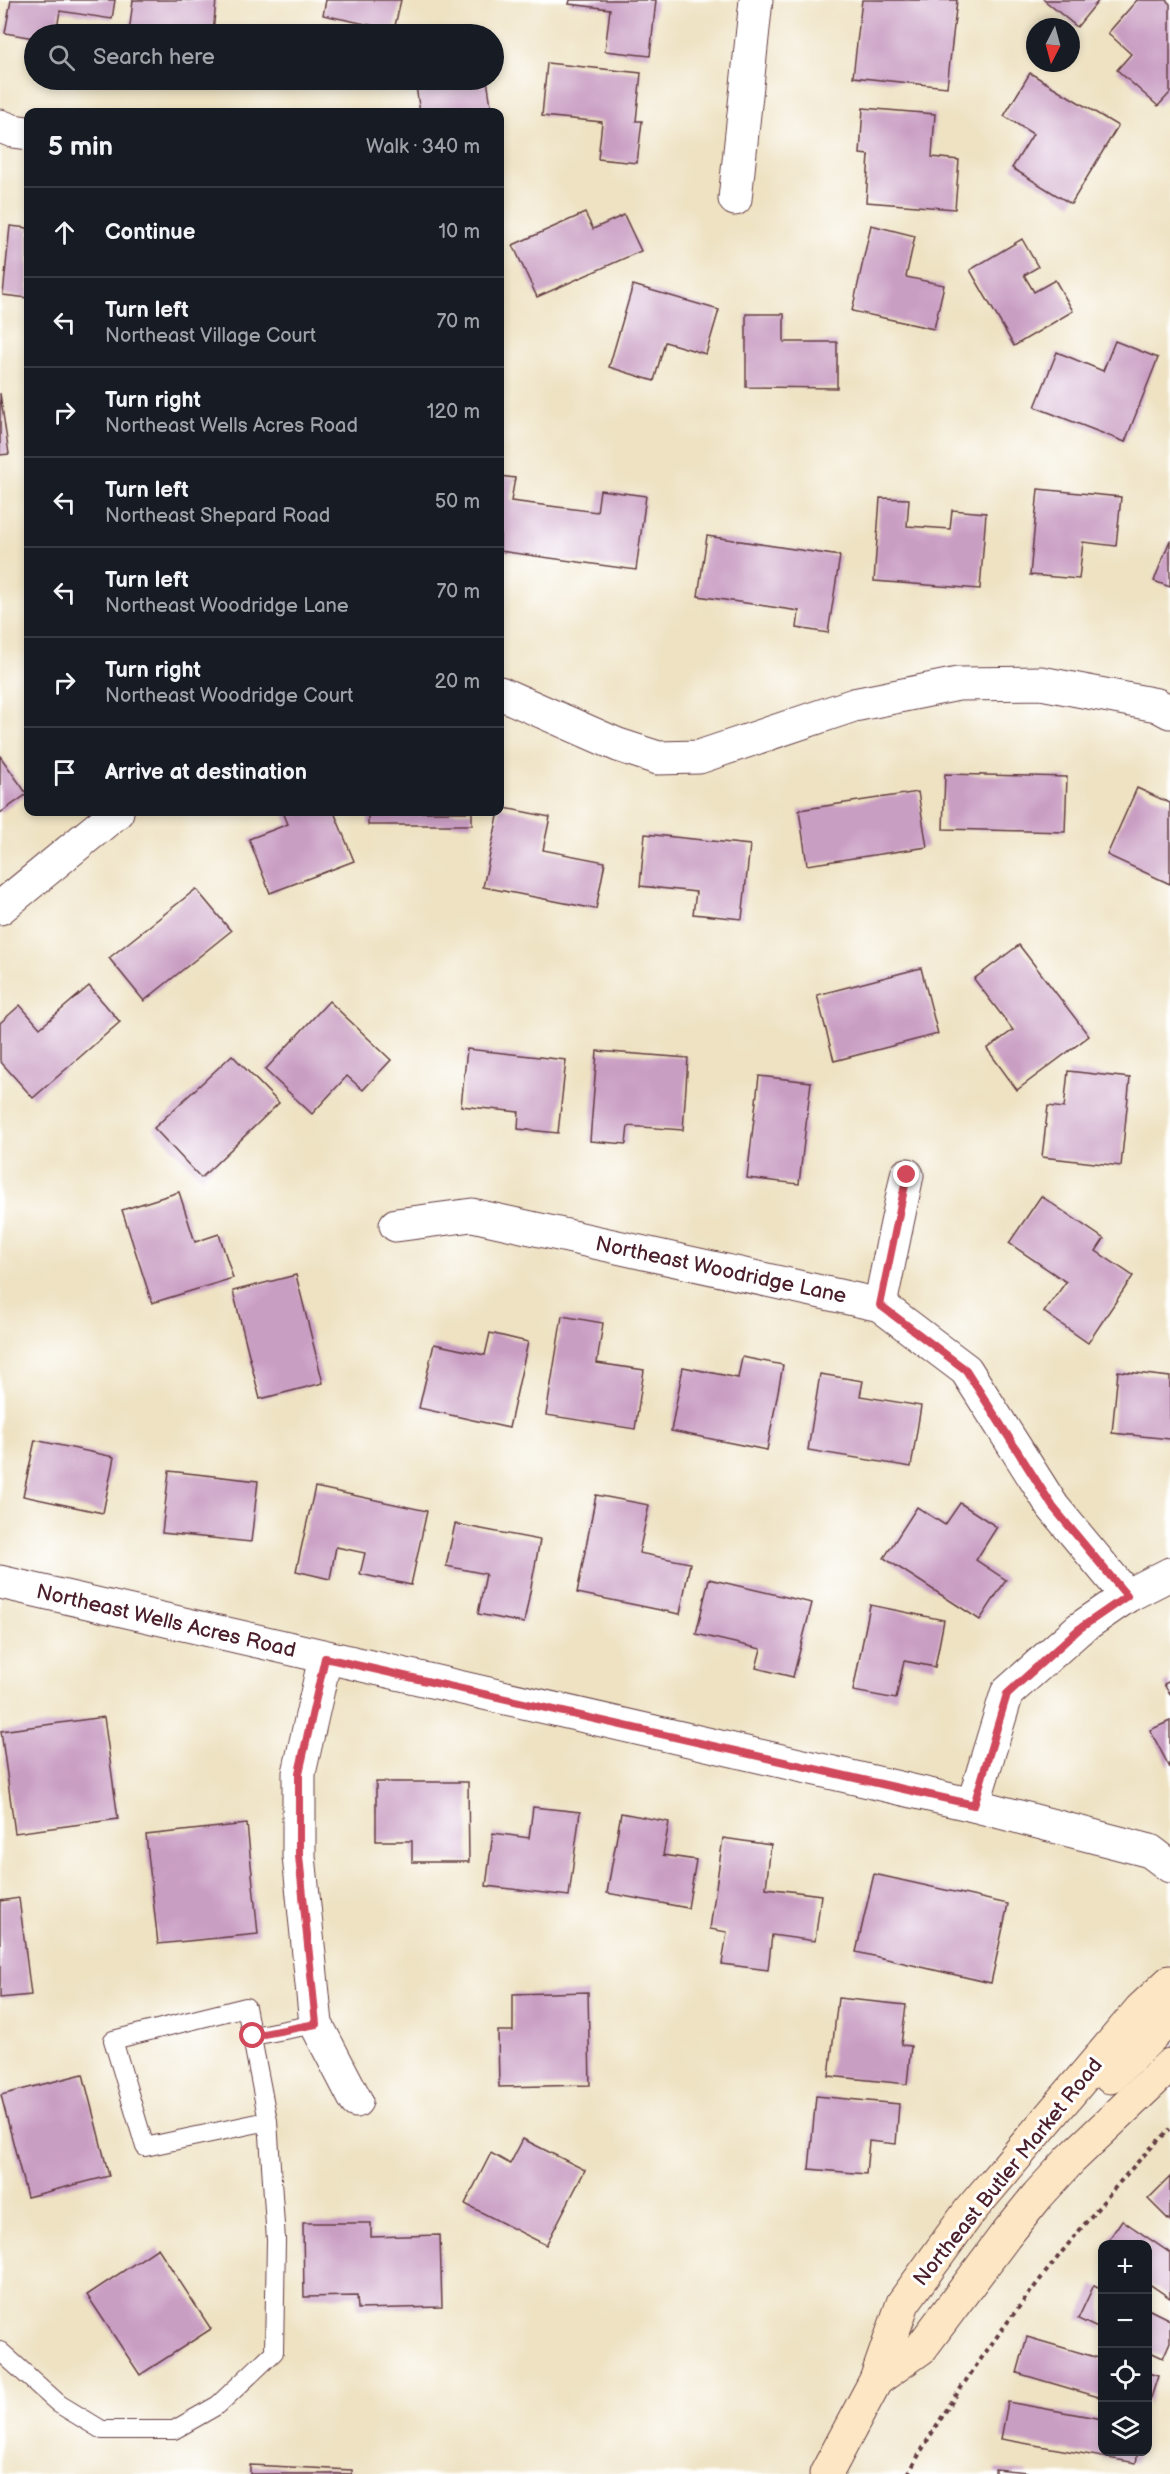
<!DOCTYPE html>
<html lang="en">
<head>
<meta charset="utf-8">
<style>
	body { margin:0; font-family:"Balsamiq Sans",sans-serif; background:#242831; color:#f1f3f6 }
	.controls { position:absolute; right:18px; bottom:18px; display:grid; overflow:hidden; border-radius:12px; box-shadow:0 3px 9px #0003 }
	.controls button { width:54px; height:54px; display:grid; place-items:center; padding:0; border:0; border-bottom:2px solid #363941; background:#171b24; color:#f1f3f6; font:30px sans-serif }
	.compass { position:absolute; left:1026px; top:18px; width:54px; height:54px; border-radius:50%; background:#171b24; box-shadow:0 3px 9px #0003; rotate:186deg }
	.stop { position:absolute; width:18px; height:18px; margin:-14px; border:4px solid #d1495b; border-radius:50%; background:#fff }
	.stop.end { background:#d1495b; border-color:#fff; box-shadow:0 2px 6px #0008 }
	.list { margin:0; padding:0; list-style:none }
	h2 { display:flex; justify-content:space-between; align-items:center; height:78px; margin:0; padding:0 24px; font-size:26px }
	h2 small { font-size:20px; font-weight:400; color:#9ea1a6 }
	.list li { display:grid; grid-template-columns:39px 1fr auto; gap:18px; align-items:center; box-sizing:border-box; height:90px; padding:0 24px; border-top:2px solid #363941 }
	.list b { display:block; font-size:22px; white-space:nowrap }
	.list p { margin:0; font-size:20px; white-space:nowrap; color:#9ea1a6 }
	.list em { font-size:20px; font-style:normal; color:#9ea1a6 }
	.icon { flex:none; width:33px; height:33px; fill:none; stroke:currentColor; stroke-width:2; stroke-linecap:round; stroke-linejoin:round }
	.map { position:relative; flex:none; width:1170px; height:2474px; overflow:hidden }
	.search { position:absolute; background:#171b24; box-shadow:0 3px 9px #0003; left:24px; top:24px; width:480px; height:66px; display:flex; align-items:center; gap:15px; box-sizing:border-box; padding:0 21px; border-radius:33px; color:#9ea1a6; font-size:22px }
	.panel { position:absolute; background:#171b24; box-shadow:0 3px 9px #0003; left:24px; top:108px; width:480px; height:708px; border-radius:12px }
	.map>svg:first-child { display:block }
	.building { fill:#c99ec3 }
	.lines { fill:none; stroke-linecap:round; stroke-linejoin:round }
	.lane-casing { stroke:#633c42; stroke-width:20 }
	.street-casing { stroke:#633c42; stroke-width:35 }
	.secondary-casing { stroke:#633c42; stroke-width:35 }
	.path { stroke:#633c42; stroke-width:4; stroke-dasharray:4.5 4.5; stroke-linecap:butt }
	.lane { stroke:#fff; stroke-width:18 }
	.street { stroke:#fff; stroke-width:33 }
	.secondary { stroke:#fce6c4; stroke-width:33 }
	.route { stroke:#d1495b; stroke-width:8 }
	.labels { text-anchor:middle; dominant-baseline:central; stroke-width:6; stroke-linejoin:round; paint-order:stroke }
	.street-label { font-size:21px; fill:#4a1f2b; stroke:#fff }
</style>
</head>
<body>
<div class="map">
<svg width="1170" height="2474" viewBox="0 0 1170 2474">
	<rect width="100%" height="100%" fill="#fff"/>
	<filter id="ink" filterUnits="userSpaceOnUse"><feTurbulence type="fractalNoise" baseFrequency=".0167" numOctaves="2"/><feDisplacementMap in="SourceGraphic" scale="12" xChannelSelector="R" yChannelSelector="G"/><feConvolveMatrix kernelMatrix="1 2 1 2 8 2 1 2 1" color-interpolation-filters="sRGB"/></filter>
	<filter id="wash" filterUnits="userSpaceOnUse"><feTurbulence type="fractalNoise" baseFrequency=".008" numOctaves="4" result="noise"/><feDisplacementMap in="SourceGraphic" scale="24" xChannelSelector="R" yChannelSelector="G"/><feGaussianBlur stdDeviation="1.35" result="paint"/><feColorMatrix in="noise" values="0 0 0 0 0 0 0 0 0 0 0 0 0 0 0 0 0 1.4 0 .05"/><feComposite in="paint" operator="in"/></filter>
	<g filter="url(#wash)">
		<rect width="100%" height="100%" fill="#eee2c2"/>
		<g id="blocks">
			<!-- building -->
			<g class="building">
				<polygon points="11,0 115,0 112,19 60,11 56,34 34,34 34,38 5,33"/>
				<polygon points="133,0 216,0 213,34 129,34"/>
				<polygon points="326,0 401,0 394,30 323,15"/>
				<polygon points="570,0 656,0 650,56 605,51 610,9 569,4"/>
				<polygon points="862,0 957,0 947,87 853,77"/>
				<polygon points="1044,0 1099,0 1077,27"/>
				<polygon points="1137,0 1166,0 1170,4 1170,93 1158,106 1117,70 1131,54 1108,33"/>
				<polygon points="547,63 641,73 636,121 642,121 637,163 598,159 602,122 542,116"/>
				<polygon points="1030,73 1118,126 1071,204 1012,168 1033,134 1004,116"/>
				<polygon points="415,80 487,80 492,112 420,112"/>
				<polygon points="863,108 935,114 932,157 959,160 955,209 866,202 869,155 860,154"/>
				<polygon points="585,213 593,229 624,215 641,251 537,297 513,245"/>
				<polygon points="871,225 915,236 906,277 944,285 934,329 852,311"/>
				<polygon points="10,226 28,228 28,298 3,295"/>
				<polygon points="1022,239 1038,267 1024,275 1034,292 1055,280 1073,311 1014,346 970,270"/>
				<polygon points="633,285 719,310 706,354 665,342 654,381 609,367"/>
				<polygon points="746,314 784,314 784,342 837,342 837,388 746,387"/>
				<polygon points="1115,341 1158,358 1125,442 1035,407 1057,352 1103,371"/>
				<polygon points="0,393 9,454 0,455"/>
				<polygon points="500,476 515,478 511,501 597,512 600,490 646,496 636,570 500,551"/>
				<polygon points="1038,489 1121,497 1116,546 1083,542 1079,579 1030,575"/>
				<polygon points="880,498 909,499 907,526 950,529 952,510 986,513 980,589 874,581"/>
				<polygon points="707,536 840,556 828,633 797,628 799,611 698,596"/>
				<polygon points="1170,540 1170,587 1154,581"/>
				<polygon points="0,756 27,794 0,813"/>
				<polygon points="945,774 1067,777 1065,832 943,829"/>
				<polygon points="1137,788 1170,803 1170,884 1107,855"/>
				<polygon points="918,792 927,847 807,865 799,810"/>
				<polygon points="500,807 550,817 543,850 605,862 596,909 483,887"/>
				<polygon points="283,812 334,812 354,861 270,893 249,839 288,824"/>
				<rect x="368" y="812" width="104" height="13"/>
				<polygon points="645,834 750,845 742,919 693,914 696,892 640,886"/>
				<polygon points="196,889 231,931 144,1001 109,958"/>
				<polygon points="1019,945 1089,1036 1017,1090 987,1049 1013,1030 974,979"/>
				<polygon points="921,968 938,1034 834,1061 817,995"/>
				<polygon points="89,986 120,1022 33,1098 0,1061 0,1023 20,1005 40,1028"/>
				<polygon points="329,1001 391,1060 363,1090 347,1076 312,1114 265,1070"/>
				<polygon points="467,1049 566,1060 558,1133 518,1129 519,1112 461,1106"/>
				<polygon points="597,1051 688,1058 683,1130 628,1126 626,1144 590,1141"/>
				<polygon points="232,1055 279,1103 201,1178 154,1128"/>
				<polygon points="1068,1071 1130,1078 1121,1166 1042,1157 1048,1106 1064,1108"/>
				<polygon points="759,1076 811,1082 799,1184 747,1178"/>
				<polygon points="179,1192 195,1242 219,1234 233,1278 152,1303 122,1210"/>
				<polygon points="1041,1196 1104,1239 1096,1251 1133,1276 1088,1343 1044,1312 1066,1282 1009,1243"/>
				<polygon points="296,1275 323,1383 260,1399 233,1291"/>
				<polygon points="562,1316 603,1323 597,1363 644,1370 635,1429 546,1415"/>
				<polygon points="490,1333 528,1342 509,1428 419,1408 434,1344 485,1355"/>
				<polygon points="742,1357 783,1365 767,1450 671,1431 683,1367 738,1378"/>
				<polygon points="1118,1371 1170,1377 1170,1439 1112,1433"/>
				<polygon points="820,1374 863,1381 860,1396 921,1406 911,1467 808,1450"/>
				<polygon points="35,1440 114,1457 103,1513 23,1496"/>
				<polygon points="169,1471 258,1481 251,1542 162,1533"/>
				<polygon points="315,1487 427,1511 411,1585 360,1574 365,1553 336,1547 330,1579 296,1571"/>
				<polygon points="596,1495 649,1505 639,1553 690,1563 680,1614 577,1593"/>
				<polygon points="960,1503 997,1527 976,1560 1006,1580 980,1620 884,1558 917,1507 945,1525"/>
				<polygon points="455,1524 540,1540 524,1623 478,1614 486,1574 446,1566"/>
				<polygon points="709,1579 812,1603 793,1677 756,1668 761,1649 696,1634"/>
				<polygon points="870,1605 944,1620 935,1667 904,1661 896,1699 853,1691"/>
				<polygon points="1170,1681 1170,1695 1164,1684"/>
				<polygon points="104,1717 118,1819 15,1833 1,1731"/>
				<polygon points="1170,1721 1170,1768 1150,1730"/>
				<polygon points="376,1782 468,1782 469,1862 412,1862 412,1841 376,1841"/>
				<polygon points="533,1807 580,1812 569,1896 486,1886 493,1833 529,1838"/>
				<polygon points="621,1813 669,1822 663,1855 696,1860 688,1908 607,1893"/>
				<polygon points="247,1824 258,1934 158,1944 146,1835"/>
				<polygon points="723,1838 771,1845 766,1888 821,1895 815,1941 772,1935 768,1970 722,1964 727,1932 710,1929"/>
				<polygon points="874,1874 1008,1904 991,1983 856,1952"/>
				<polygon points="19,1898 31,1995 0,1998 0,1901"/>
				<polygon points="588,1992 590,2085 499,2087 498,2031 513,2031 513,1994"/>
				<polygon points="838,1998 906,2005 901,2045 911,2046 907,2084 829,2076"/>
				<polygon points="83,2074 109,2176 27,2197 1,2095"/>
				<polygon points="816,2096 899,2104 896,2144 869,2141 866,2174 809,2169"/>
				<polygon points="523,2139 585,2170 546,2245 465,2204 491,2153 510,2164"/>
				<polygon points="1170,2177 1170,2221 1148,2199"/>
				<polygon points="1122,2220 1170,2253 1170,2298 1148,2283 1148,2244 1106,2244"/>
				<polygon points="303,2223 371,2223 371,2237 440,2235 442,2307 358,2309 357,2296 304,2297"/>
				<polygon points="158,2248 211,2329 140,2375 87,2295"/>
				<polygon points="1094,2285 1102,2289 1102,2330 1078,2319"/>
				<polygon points="1148,2309 1170,2320 1170,2342 1163,2358 1148,2351"/>
				<polygon points="1027,2337 1102,2359 1102,2398 1017,2373"/>
				<polygon points="1148,2373 1158,2376 1148,2407"/>
				<polygon points="1008,2402 1102,2419 1102,2452 1138,2452 1136,2463 1001,2439"/>
				<polygon points="250,2465 352,2470 352,2474 250,2474"/>
				<polygon points="995,2469 1027,2472 1027,2474 995,2474"/>
			</g>
		</g>
	</g>
	<g filter="url(#ink)">
		<use href="#blocks" fill-opacity="0" stroke="#633c42" stroke-width="1.5"/>
		<g class="lines">
			<!-- lane casing -->
			<g class="lane-casing">
				<g id="lane">
					<polyline points="253,2036 316,2024"/>
					<polyline points="0,2351 59,2404 102,2430 174,2430 218,2405 274,2352 276,2240 268,2121 246,2007 113,2040 145,2147 268,2121"/>
				</g>
			</g>
			<!-- street casing -->
			<g class="street-casing">
				<g id="street">
					<polyline points="0,126 13,131 28,133"/>
					<polyline points="735,199 756,0"/>
					<polyline points="500,693 618,745 658,758 699,757 854,705 958,684 1041,683 1157,705 1170,712"/>
					<polyline points="0,908 117,812"/>
					<polyline points="396,1225 472,1215 880,1305 966,1370 1053,1507 1127,1596"/>
					<polyline points="880,1305 907,1175"/>
					<polyline points="0,1582 973,1805 1150,1851 1170,1866"/>
					<polyline points="325,1658 299,1773 299,1856 316,2024 356,2101"/>
					<polyline points="973,1805 1007,1693 1079,1629 1127,1596 1170,1574"/>
				</g>
			</g>
			<!-- secondary casing -->
			<g class="secondary-casing">
				<g id="secondary">
					<polyline points="1110,2077 1170,2018"/>
					<polyline points="876,2380 921,2348 1005,2236 1038,2195 1071,2159 1170,2065"/>
					<polyline points="826,2474 876,2380 903,2303 969,2212 1141,2009 1170,1982"/>
				</g>
			</g>
			<!-- path -->
			<path class="path" d="M908 2474C956 2388 1016 2308 1079 2231 1107 2197 1137 2160 1170 2129"/>
			<!-- lane -->
			<use href="#lane" class="lane"/>
			<!-- street -->
			<use href="#street" class="street"/>
			<!-- secondary -->
			<use href="#secondary" class="secondary"/>
		</g>
	</g>
	<g class="lines" filter="url(#ink)">
		<!-- route -->
		<polyline class="route" points="253,2036 316,2024 299,1856 299,1773 325,1658 974,1805 1007,1694 1079,1629 1127,1596 1053,1507 966,1370 880,1305 907,1175"/>
	</g>
	<g class="labels">
		<!-- street labels -->
		<g class="street-label">
			<text transform="translate(721 1270) rotate(12)">Northeast Woodridge Lane</text>
			<text transform="translate(166 1621) rotate(13)">Northeast Wells Acres Road</text>
			<text transform="translate(1008 2172) rotate(-51)">Northeast Butler Market Road</text>
		</g>
	</g>
</svg>
<div class="controls">
<button>+</button>
<button>−</button>
<button><svg class="icon" aria-label="locate" viewBox="0 0 24 24"><circle cx="12" cy="12" r="6"/><path d="M12 2v4M12 18v4M2 12h4M18 12h4"/></svg></button>
<button><svg class="icon" aria-label="layers" viewBox="0 0 24 24"><path d="M12 4l9 5-9 5-9-5zM3 14l9 5 9-5"/></svg></button>
</div>
<svg class="compass" viewBox="-18 -18 36 36"><path d="M0-13l5 13h-10z" fill="#e53935"/><path d="M0 13l5-13h-10z" fill="#9ea1a6"/></svg>
<div class="stop" style="left:253px;top:2036px"></div>
<div class="stop end" style="left:907px;top:1175px"></div>
<div class="search"><svg class="icon" aria-label="search" viewBox="0 0 24 24"><circle cx="10" cy="10" r="6"/><path d="M15 15l6 6"/></svg>Search here</div>
<section class="panel">
<h2>5 min<small>Walk · 340 m</small></h2>
<ul class="list">
<li><svg class="icon" aria-label="ahead" viewBox="0 0 24 24"><path d="M12 20V5M6 11l6-6 6 6"/></svg><div><b>Continue</b></div><em>10 m</em></li>
<li><svg class="icon" aria-label="left" viewBox="0 0 24 24"><path d="M17 20v-9H6M10 6l-5 5 5 5"/></svg><div><b>Turn left</b><p>Northeast Village Court</p></div><em>70 m</em></li>
<li><svg class="icon" aria-label="right" viewBox="0 0 24 24"><path d="M7 20v-9h11M14 6l5 5-5 5"/></svg><div><b>Turn right</b><p>Northeast Wells Acres Road</p></div><em>120 m</em></li>
<li><svg class="icon" aria-label="left" viewBox="0 0 24 24"><path d="M17 20v-9H6M10 6l-5 5 5 5"/></svg><div><b>Turn left</b><p>Northeast Shepard Road</p></div><em>50 m</em></li>
<li><svg class="icon" aria-label="left" viewBox="0 0 24 24"><path d="M17 20v-9H6M10 6l-5 5 5 5"/></svg><div><b>Turn left</b><p>Northeast Woodridge Lane</p></div><em>70 m</em></li>
<li><svg class="icon" aria-label="right" viewBox="0 0 24 24"><path d="M7 20v-9h11M14 6l5 5-5 5"/></svg><div><b>Turn right</b><p>Northeast Woodridge Court</p></div><em>20 m</em></li>
<li><svg class="icon" aria-label="arrive" viewBox="0 0 24 24"><path d="M6 21V4h12l-3 4 3 4H6"/></svg><div><b>Arrive at destination</b></div></li>
</ul>
</section>
</div>
</body>
</html>
